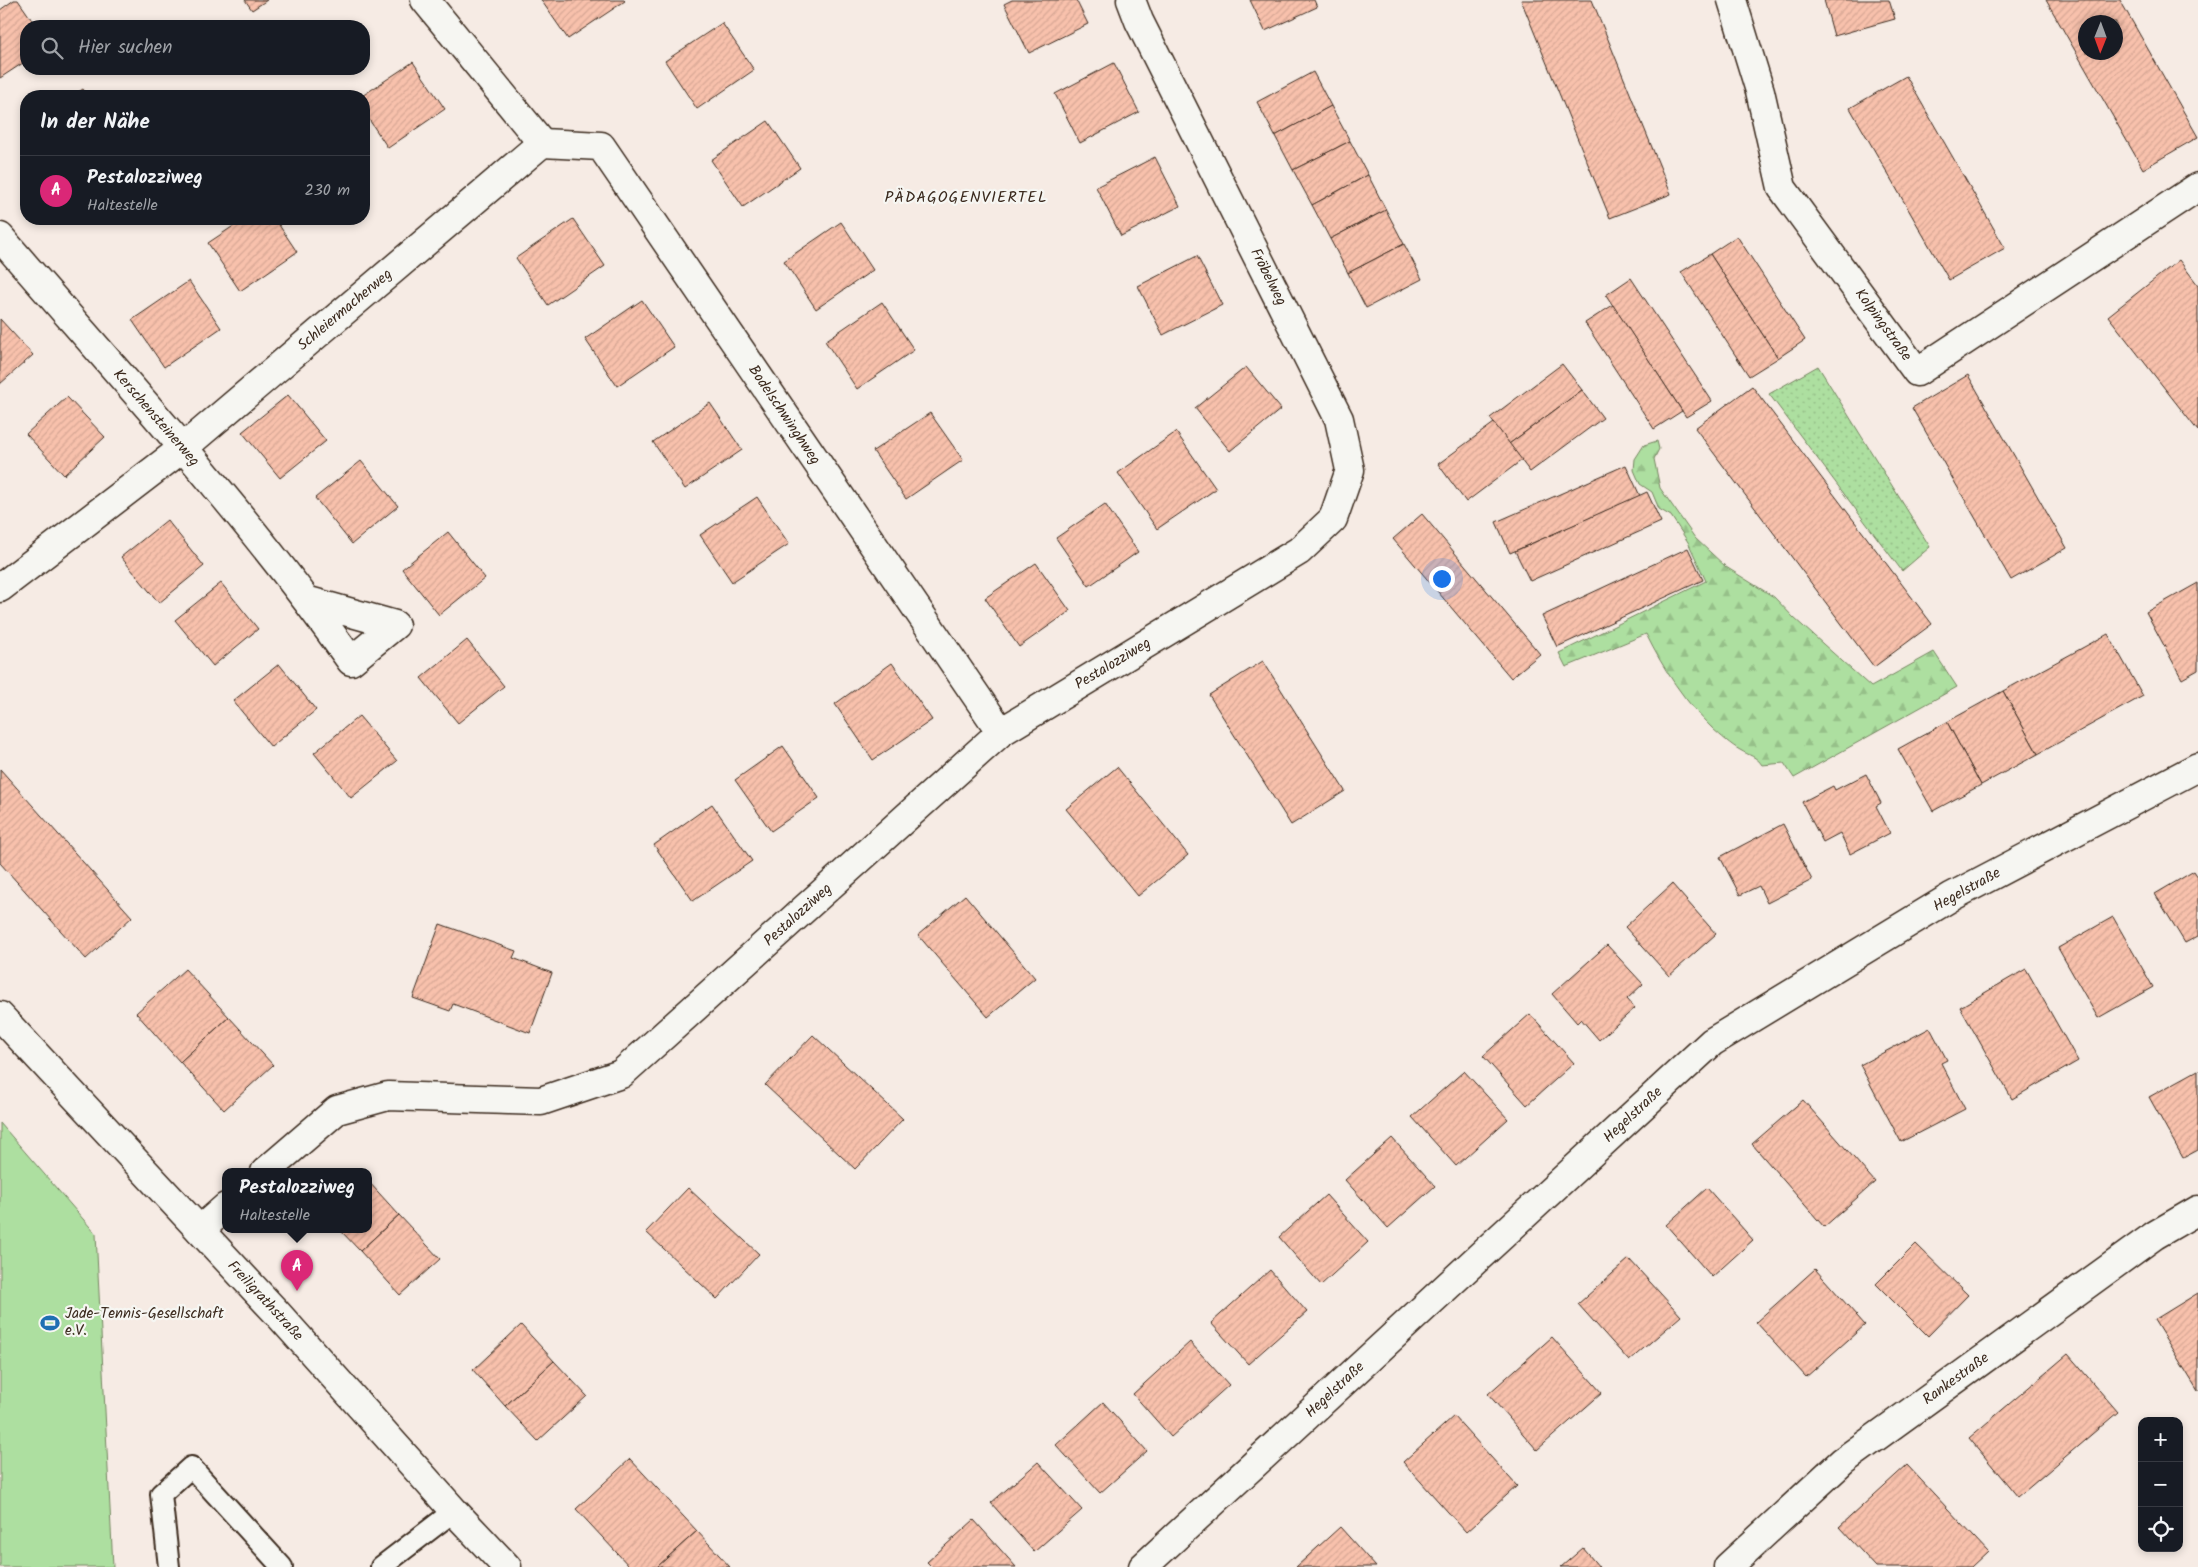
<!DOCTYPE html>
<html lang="de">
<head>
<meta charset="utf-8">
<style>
	body { margin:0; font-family:Kalam,sans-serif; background:#242831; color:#f1f3f6 }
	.controls { position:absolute; right:15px; bottom:15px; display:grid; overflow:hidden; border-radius:10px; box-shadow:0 2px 8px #0003 }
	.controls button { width:45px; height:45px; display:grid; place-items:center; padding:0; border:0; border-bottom:1px solid #363941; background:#171b24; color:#f1f3f6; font:25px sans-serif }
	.compass { position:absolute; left:2078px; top:15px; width:45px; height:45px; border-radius:50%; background:#171b24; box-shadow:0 2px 8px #0003; rotate:181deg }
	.you { position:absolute; left:1441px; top:578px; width:18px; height:18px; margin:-12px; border:4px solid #fff; border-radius:50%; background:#1a73e8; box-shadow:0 0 0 8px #1a73e833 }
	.badge { display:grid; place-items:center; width:32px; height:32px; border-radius:50%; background:#db2777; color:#fff; font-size:16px; font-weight:700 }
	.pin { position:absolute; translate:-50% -41px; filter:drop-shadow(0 1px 2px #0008) }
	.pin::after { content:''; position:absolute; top:26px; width:18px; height:15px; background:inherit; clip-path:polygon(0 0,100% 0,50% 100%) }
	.popup { position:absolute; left:222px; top:1168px; width:150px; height:65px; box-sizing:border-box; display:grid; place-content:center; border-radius:10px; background:#171b24; filter:drop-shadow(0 1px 4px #0005); font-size:16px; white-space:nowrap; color:#9ea1a6 }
	.popup b { font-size:19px; color:#f1f3f6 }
	.popup::after { content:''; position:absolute; left:50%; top:100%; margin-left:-10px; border:10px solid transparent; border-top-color:#171b24 }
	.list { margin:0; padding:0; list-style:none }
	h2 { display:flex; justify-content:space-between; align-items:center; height:65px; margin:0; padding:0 20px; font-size:21px }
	h2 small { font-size:16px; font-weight:400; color:#9ea1a6 }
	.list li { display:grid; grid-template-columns:32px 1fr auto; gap:15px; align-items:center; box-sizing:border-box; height:70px; padding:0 20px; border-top:1px solid #363941 }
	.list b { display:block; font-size:19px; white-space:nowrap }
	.list p { margin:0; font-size:16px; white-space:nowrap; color:#9ea1a6 }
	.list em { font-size:16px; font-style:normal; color:#9ea1a6 }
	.icon { flex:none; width:28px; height:28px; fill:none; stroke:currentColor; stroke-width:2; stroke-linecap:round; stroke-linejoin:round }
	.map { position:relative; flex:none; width:2198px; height:1567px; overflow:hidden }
	.search { position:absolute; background:#171b24; box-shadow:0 2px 8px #0003; left:20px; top:20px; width:350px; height:55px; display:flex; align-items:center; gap:12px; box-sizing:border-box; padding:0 18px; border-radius:20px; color:#9ea1a6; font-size:19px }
	.panel { position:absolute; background:#171b24; box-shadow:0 2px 8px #0003; left:20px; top:90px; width:350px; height:135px; border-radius:20px }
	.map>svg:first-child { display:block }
	.grass { fill:url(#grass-dots); stroke:#74845f }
	.forest { fill:url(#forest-firs); stroke:#74845f }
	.green { fill:#addfa0; stroke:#74845f }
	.building { fill:url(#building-hatch); stroke:#3b2a1e; fill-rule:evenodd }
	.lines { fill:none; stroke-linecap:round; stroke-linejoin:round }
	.service-casing { stroke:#3b2a1e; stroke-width:24 }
	.minor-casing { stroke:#3b2a1e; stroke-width:31 }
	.tertiary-casing { stroke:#3b2a1e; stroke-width:31 }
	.service { stroke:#f6f6f2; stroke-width:20 }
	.minor { stroke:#f6f6f2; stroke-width:28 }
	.tertiary { stroke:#f6f6f2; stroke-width:28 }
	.labels { text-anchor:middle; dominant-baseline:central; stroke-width:4.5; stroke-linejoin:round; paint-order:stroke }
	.street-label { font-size:15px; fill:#3b2a1e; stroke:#f6f6f2 }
	.poi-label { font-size:15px; fill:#3b2a1e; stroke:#f6f6f2; text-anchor:start }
	.neighbourhood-label { font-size:16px; letter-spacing:1px; fill:#3b2a1e; stroke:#f6f6f2 }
</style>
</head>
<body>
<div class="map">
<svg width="2198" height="1567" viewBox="0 0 2198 1567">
	<defs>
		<pattern id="grass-dots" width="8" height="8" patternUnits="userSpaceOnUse" patternTransform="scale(1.25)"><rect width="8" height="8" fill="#addfa0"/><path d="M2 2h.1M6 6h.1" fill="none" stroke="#96c089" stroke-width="1.8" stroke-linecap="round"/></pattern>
		<pattern id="forest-firs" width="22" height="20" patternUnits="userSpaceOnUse" patternTransform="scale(1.25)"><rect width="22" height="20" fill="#addfa0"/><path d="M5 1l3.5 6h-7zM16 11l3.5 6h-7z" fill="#96c089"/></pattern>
		<pattern id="building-hatch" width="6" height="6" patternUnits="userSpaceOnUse" patternTransform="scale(1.25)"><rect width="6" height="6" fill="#f8c1ac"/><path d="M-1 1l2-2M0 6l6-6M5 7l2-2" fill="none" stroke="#d6a694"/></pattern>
	</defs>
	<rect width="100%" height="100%" fill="#f6ebe4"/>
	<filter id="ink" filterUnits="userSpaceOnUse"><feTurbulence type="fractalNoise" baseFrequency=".02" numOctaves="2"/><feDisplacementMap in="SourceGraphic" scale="10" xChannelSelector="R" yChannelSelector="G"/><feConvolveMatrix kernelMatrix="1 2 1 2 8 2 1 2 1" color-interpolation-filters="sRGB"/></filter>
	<g filter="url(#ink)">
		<!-- grass -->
		<polygon class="grass" points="1818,366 1930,547 1902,571 1769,394"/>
		<!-- forest -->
		<path class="forest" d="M1657 441 1659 449 1654 459 1660 488 1695 538 1726 567 1774 597 1794 618 1871 687 1934 652 1957 687 1794 778 1784 763 1762 765C1756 756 1750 756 1740 750 1731 745 1721 736 1713 729 1684 701 1664 670 1646 634L1566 667 1559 653 1706 581 1688 542 1671 516 1659 509 1652 492 1640 484 1634 470 1635 459 1644 445Z"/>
		<!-- green -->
		<polygon class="green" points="0,1123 96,1234 113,1567 0,1567"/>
		<!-- building -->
		<g class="building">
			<polygon points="14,0 18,0 36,26 26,26 26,61 0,78 0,10"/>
			<polygon points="245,0 267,0 252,10"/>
			<polygon points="541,0 624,0 625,1 568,39"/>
			<polygon points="1012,0 1076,0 1088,24 1029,53 1004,4"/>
			<polygon points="1250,0 1314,0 1317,7 1265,31"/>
			<polygon points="1521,0 1592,0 1671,194 1610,218"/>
			<polygon points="1824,0 1889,0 1895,19 1834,36"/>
			<path d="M2046 0H2120L2198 137 2143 169ZM2086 22H2116V52H2086Z"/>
			<polygon points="722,23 754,70 697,109 665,61"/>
			<polygon points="413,62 445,109 388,148 364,112 362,96"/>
			<polygon points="1114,63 1139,112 1080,143 1055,94"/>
			<polygon points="1313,72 1331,106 1275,136 1257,102"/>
			<polygon points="1906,76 2005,248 1949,280 1850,108"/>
			<polygon points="83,89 88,96 72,96"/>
			<polygon points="1331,106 1350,141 1293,170 1275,136"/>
			<polygon points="768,121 800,168 743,207 711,160"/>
			<polygon points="1350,141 1368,175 1312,205 1293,170"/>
			<polygon points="1155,157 1180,206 1121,236 1096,187"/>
			<polygon points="1368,175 1386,210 1330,239 1312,205"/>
			<polygon points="1386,210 1404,244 1348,273 1330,239"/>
			<polygon points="244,219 275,219 297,252 240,291 208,243"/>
			<polygon points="573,219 605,266 548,305 516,258"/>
			<polygon points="841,222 873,270 816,309 784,261"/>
			<polygon points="1737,236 1805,340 1778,358 1710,254"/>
			<polygon points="1404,244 1422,279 1366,308 1348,273"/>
			<polygon points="1710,254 1778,358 1749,376 1681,272"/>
			<polygon points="1197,256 1222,305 1163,335 1138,286"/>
			<polygon points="2179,260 2198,285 2198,431 2108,316"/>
			<polygon points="1631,278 1712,401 1686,417 1606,295"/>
			<polygon points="189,281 221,328 164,367 132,320"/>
			<polygon points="642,300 674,347 617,386 585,339"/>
			<polygon points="882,302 914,350 857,389 825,341"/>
			<polygon points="1613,305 1682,411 1654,429 1585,323"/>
			<polygon points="0,319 33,355 0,384"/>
			<polygon points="1562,364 1582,390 1509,444 1490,418"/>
			<polygon points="1246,367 1281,409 1230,451 1195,408"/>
			<polygon points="1968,375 2067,548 2011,580 1912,408"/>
			<polygon points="1752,386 1932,624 1874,667 1695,428"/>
			<polygon points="1582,390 1603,418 1530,472 1509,444"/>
			<polygon points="288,395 326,441 280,478 242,432"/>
			<polygon points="67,397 105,437 64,475 26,434"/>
			<polygon points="710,403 742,450 685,489 653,442"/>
			<polygon points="930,413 963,460 906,499 873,451"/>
			<polygon points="1494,423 1522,460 1466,502 1438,464"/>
			<polygon points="1176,432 1216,489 1157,529 1118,473"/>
			<polygon points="361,461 398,506 352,544 315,498"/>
			<polygon points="1626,465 1640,496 1510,553 1496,522"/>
			<polygon points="1647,492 1661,522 1530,581 1515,551"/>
			<polygon points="757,497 789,544 732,582 700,535"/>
			<polygon points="1105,504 1138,552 1089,586 1056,538"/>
			<polygon points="1422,514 1540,654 1511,678 1393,539"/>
			<polygon points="167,520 204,566 159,603 121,557"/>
			<polygon points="448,532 485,578 439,615 402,569"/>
			<polygon points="1688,548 1703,580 1557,647 1542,616"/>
			<polygon points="1036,563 1070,611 1019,647 985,598"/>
			<polygon points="221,583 258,629 213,666 175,620"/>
			<polygon points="2198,583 2198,670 2182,679 2146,612"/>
			<polygon points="2108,634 2143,696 2038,754 2003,691"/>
			<polygon points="467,640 504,686 458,723 421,678"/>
			<polygon points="1263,661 1345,791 1291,825 1209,695"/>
			<polygon points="892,663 932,720 873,760 835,704"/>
			<polygon points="279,664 316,710 271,747 233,701"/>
			<polygon points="2003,691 2038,754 1981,785 1947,722"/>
			<polygon points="359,716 397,761 351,798 314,753"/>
			<polygon points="1947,722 1981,785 1933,811 1898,749"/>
			<polygon points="783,746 819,798 771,831 735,780"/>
			<polygon points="1117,767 1188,855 1138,896 1066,809"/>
			<polygon points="0,769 132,917 86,959 0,863"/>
			<polygon points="1866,774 1881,803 1876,806 1890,833 1850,854 1840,833 1823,842 1802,802 1833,786 1835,790"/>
			<polygon points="712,804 752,861 693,901 654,845"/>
			<polygon points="1783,824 1812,880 1767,903 1759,886 1740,895 1720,857"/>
			<polygon points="2194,871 2198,877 2198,936 2185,943 2155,894"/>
			<polygon points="1672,884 1716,934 1669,976 1625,927"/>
			<polygon points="965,895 1035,978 988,1017 918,935"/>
			<polygon points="2113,917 2153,987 2098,1018 2058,948"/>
			<polygon points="440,924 516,951 513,958 552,973 530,1033 453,1004 450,1011 413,998"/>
			<polygon points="1607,945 1643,984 1627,999 1635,1008 1599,1040 1581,1019 1577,1023 1552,994"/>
			<polygon points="185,969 229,1017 180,1062 136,1013"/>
			<polygon points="2026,969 2078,1061 2012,1099 1960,1007"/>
			<polygon points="1530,1014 1574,1063 1527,1105 1483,1056"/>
			<polygon points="229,1017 273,1065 224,1110 180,1062"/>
			<polygon points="1930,1028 1947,1060 1941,1063 1965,1109 1901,1142 1860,1065"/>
			<polygon points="813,1035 903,1119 855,1169 765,1085"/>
			<polygon points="2198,1070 2198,1150 2183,1158 2149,1097"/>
			<polygon points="1464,1071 1508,1119 1456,1166 1412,1117"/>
			<polygon points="1803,1100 1875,1182 1824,1227 1752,1144"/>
			<polygon points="1392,1138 1435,1186 1388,1228 1345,1180"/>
			<polygon points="368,1181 399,1215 360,1251 340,1230 368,1230"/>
			<polygon points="688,1188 759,1254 717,1299 646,1232"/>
			<polygon points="1707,1188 1753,1240 1712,1277 1666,1225"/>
			<polygon points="1326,1195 1368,1242 1321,1285 1279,1237"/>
			<polygon points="399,1215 440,1259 400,1295 360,1251"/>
			<polygon points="1916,1244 1968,1295 1928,1336 1876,1284"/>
			<polygon points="1629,1259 1681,1316 1629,1361 1578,1304"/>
			<polygon points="1815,1269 1865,1325 1806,1377 1756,1322"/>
			<polygon points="1270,1270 1307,1312 1248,1364 1211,1323"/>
			<polygon points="2198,1293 2198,1391 2154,1320"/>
			<polygon points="521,1325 554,1361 505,1406 473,1370"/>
			<polygon points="1552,1337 1602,1393 1537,1450 1488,1394"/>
			<polygon points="1190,1342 1229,1385 1171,1437 1133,1394"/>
			<polygon points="2068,1354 2118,1412 2018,1497 1969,1438"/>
			<polygon points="554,1361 587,1396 538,1441 505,1406"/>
			<polygon points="1103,1402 1147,1451 1100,1493 1056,1445"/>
			<polygon points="1454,1416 1517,1486 1466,1532 1403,1462"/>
			<polygon points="630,1459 697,1531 657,1567 630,1567 576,1509"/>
			<polygon points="1038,1462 1082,1510 1034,1552 991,1503"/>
			<polygon points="1907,1465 1988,1552 1972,1567 1876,1567 1839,1527"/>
			<polygon points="974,1520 1016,1567 932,1567 927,1562"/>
			<polygon points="1340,1527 1376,1567 1296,1567"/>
			<polygon points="697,1531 730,1567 657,1567"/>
			<polygon points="1583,1548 1599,1567 1561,1567"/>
		</g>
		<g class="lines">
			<!-- service casing -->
			<g class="service-casing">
				<g id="service">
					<polyline points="169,1567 161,1494 191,1467 282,1567"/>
					<polyline points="381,1567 454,1511"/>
				</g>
			</g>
			<!-- minor casing -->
			<g class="minor-casing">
				<g id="minor">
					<polyline points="425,0 542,143"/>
					<polyline points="1732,0 1760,91 1782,188 1917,372 2198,187"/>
					<polyline points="542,143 601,146 1001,732"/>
					<path d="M0 237C120 376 245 511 351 661L395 625 309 601"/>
					<polyline points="0,588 183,448 542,143"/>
					<polyline points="265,1172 337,1110 388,1096 541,1101 621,1074 1001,732 1299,551 1333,519 1350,470 1339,419 1139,21 1131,0"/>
					<polyline points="200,1230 226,1207"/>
					<polyline points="1143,1567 1712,1042 1951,897 2198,767"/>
					<polyline points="1728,1567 1843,1461 2155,1235 2198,1210"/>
				</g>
			</g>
			<!-- tertiary casing -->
			<g class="tertiary-casing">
				<polyline id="tertiary" points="0,1016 277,1313 454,1511 507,1567"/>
			</g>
			<!-- service -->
			<use href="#service" class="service"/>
			<!-- minor -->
			<use href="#minor" class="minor"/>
			<!-- tertiary -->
			<use href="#tertiary" class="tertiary"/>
		</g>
	</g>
	<!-- icons -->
	<defs>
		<g id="stadium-bare" transform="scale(1.5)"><path d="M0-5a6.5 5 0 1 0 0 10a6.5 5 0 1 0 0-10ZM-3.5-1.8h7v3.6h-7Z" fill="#1f6fb2" stroke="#f6f6f2" stroke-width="2.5" paint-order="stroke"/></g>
	</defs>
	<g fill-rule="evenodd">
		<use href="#stadium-bare" x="50" y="1323"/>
	</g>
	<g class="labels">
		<!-- street labels -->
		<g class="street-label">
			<text transform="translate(1268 277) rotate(63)">Fröbelweg</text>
			<text transform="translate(345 310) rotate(-40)">Schleiermacherweg</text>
			<text transform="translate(1883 325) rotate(54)">Kolpingstraße</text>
			<text transform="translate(784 415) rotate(56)">Bodelschwinghweg</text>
			<text transform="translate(156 418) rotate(49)">Kerschensteinerweg</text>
			<text transform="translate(1113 664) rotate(-31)">Pestalozziweg</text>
			<text transform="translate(1967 890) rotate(-29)">Hegelstraße</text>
			<text transform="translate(798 915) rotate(-42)">Pestalozziweg</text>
			<text transform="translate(1633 1115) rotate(-43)">Hegelstraße</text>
			<text transform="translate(265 1301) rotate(47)">Freiligrathstraße</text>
			<text transform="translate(1956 1379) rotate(-36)">Rankestraße</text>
			<text transform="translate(1335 1390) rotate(-43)">Hegelstraße</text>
		</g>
		<!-- poi labels -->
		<g class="poi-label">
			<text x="65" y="1314">Jade-Tennis-Gesellschaft<tspan x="65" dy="17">e.V.</tspan></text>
		</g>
		<!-- neighbourhood labels -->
		<g class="neighbourhood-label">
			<text x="966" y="197">PÄDAGOGENVIERTEL</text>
		</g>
	</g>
</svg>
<div class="controls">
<button>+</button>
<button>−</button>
<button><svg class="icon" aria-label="locate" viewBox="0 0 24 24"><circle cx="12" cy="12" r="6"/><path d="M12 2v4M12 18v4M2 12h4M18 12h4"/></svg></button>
</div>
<svg class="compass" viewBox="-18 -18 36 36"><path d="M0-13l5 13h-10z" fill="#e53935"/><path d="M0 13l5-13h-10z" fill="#9ea1a6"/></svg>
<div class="you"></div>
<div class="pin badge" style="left:297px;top:1291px">A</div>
<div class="popup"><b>Pestalozziweg</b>Haltestelle</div>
<div class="search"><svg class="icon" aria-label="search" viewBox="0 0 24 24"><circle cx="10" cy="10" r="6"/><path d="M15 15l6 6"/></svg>Hier suchen</div>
<section class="panel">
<h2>In der Nähe<small></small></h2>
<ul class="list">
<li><span class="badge">A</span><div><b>Pestalozziweg</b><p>Haltestelle</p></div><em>230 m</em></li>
</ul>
</section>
</div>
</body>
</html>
